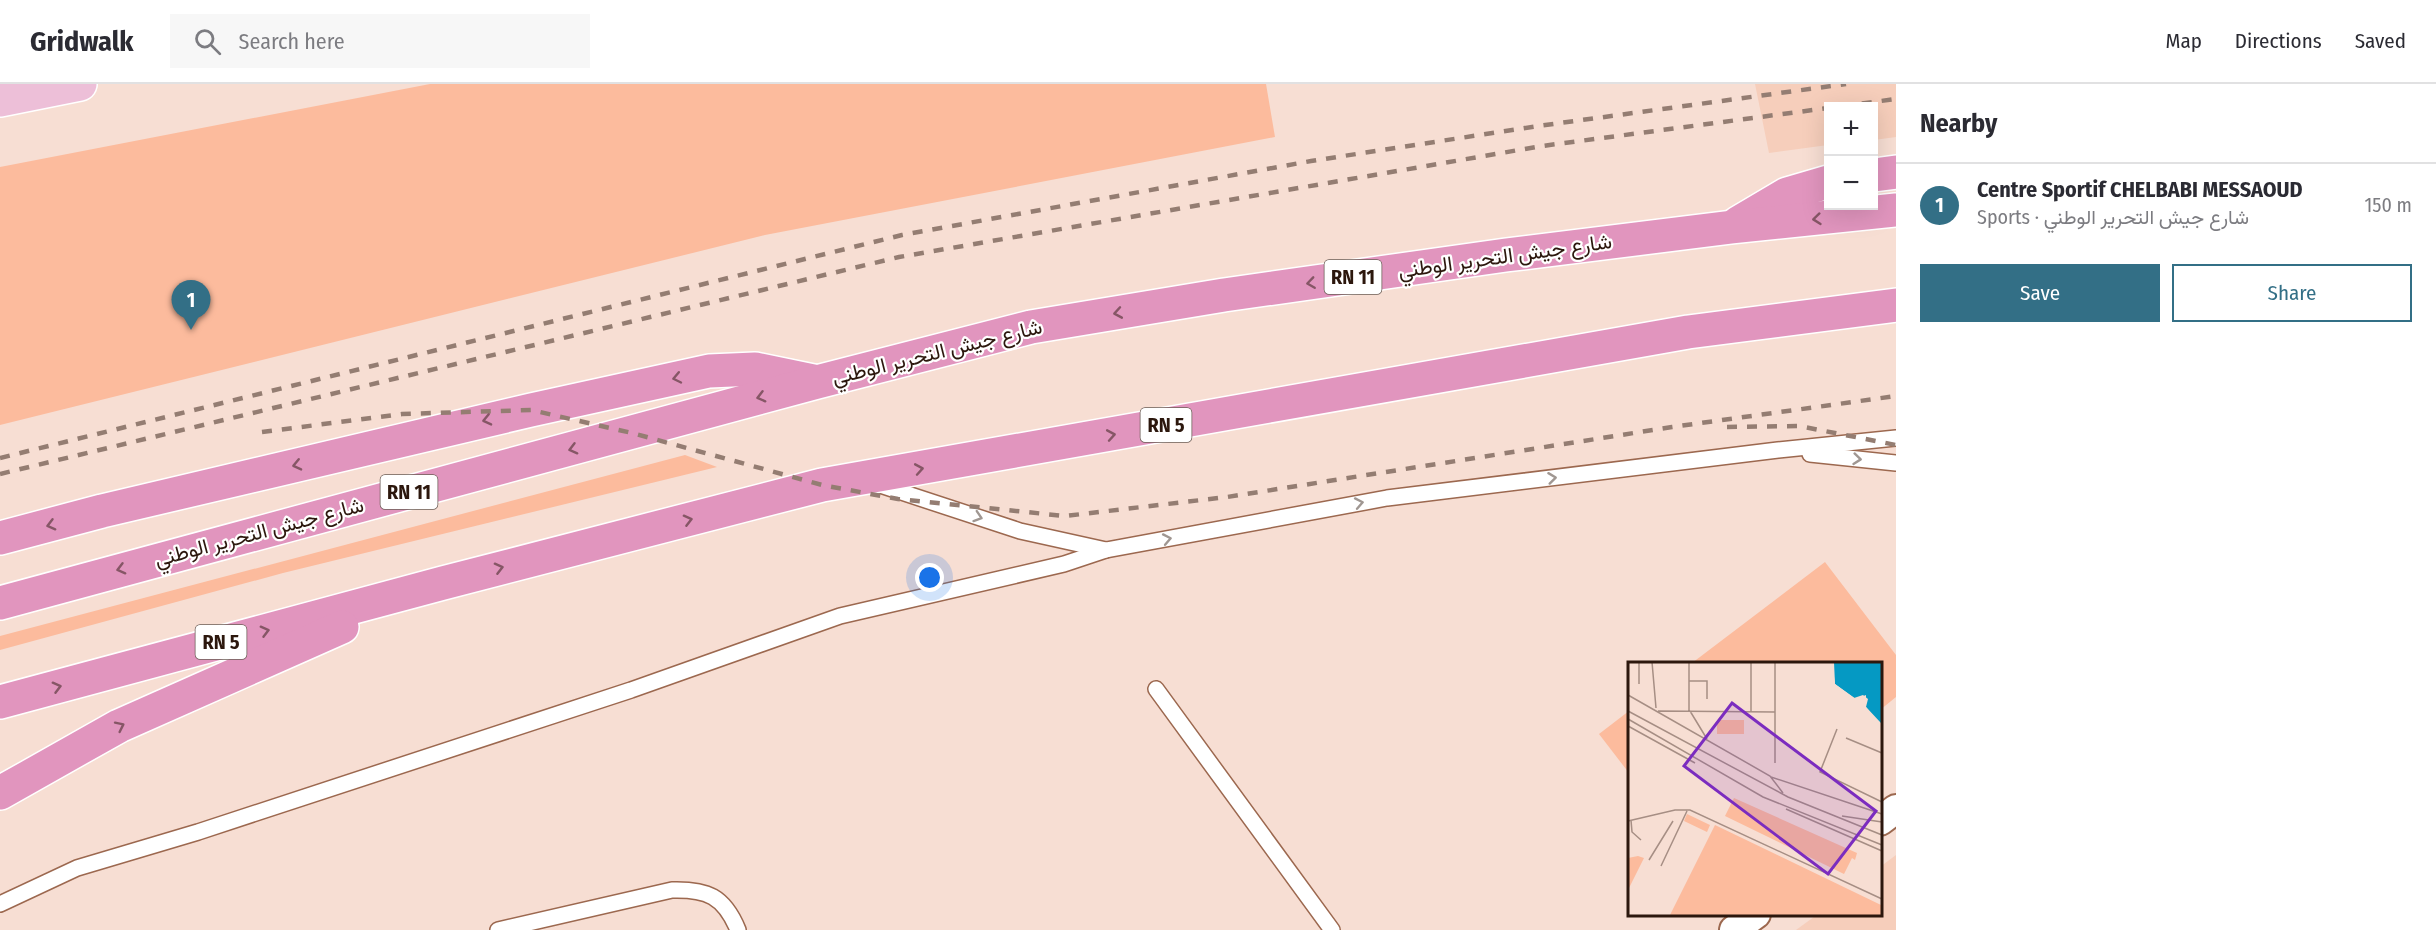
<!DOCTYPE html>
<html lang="en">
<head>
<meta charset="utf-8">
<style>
	body { margin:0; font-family:"Fira Sans Condensed",Vazirmatn,sans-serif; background:#f7f7f7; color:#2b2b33 }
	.controls { position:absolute; right:18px; top:18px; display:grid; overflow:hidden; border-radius:0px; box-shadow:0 6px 24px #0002 }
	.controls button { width:54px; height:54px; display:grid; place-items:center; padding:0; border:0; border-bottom:2px solid #e1e1e2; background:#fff; color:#2b2b33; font:30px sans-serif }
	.you { position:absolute; left:930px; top:494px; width:21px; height:21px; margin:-15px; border:4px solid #fff; border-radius:50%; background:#1a73e8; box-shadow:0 0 0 9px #1a73e833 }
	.badge { display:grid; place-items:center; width:39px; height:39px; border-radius:50%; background:#336f86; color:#fff; font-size:20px; font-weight:700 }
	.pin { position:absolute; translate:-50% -50px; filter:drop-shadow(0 2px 3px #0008) }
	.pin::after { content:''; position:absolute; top:32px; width:21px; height:18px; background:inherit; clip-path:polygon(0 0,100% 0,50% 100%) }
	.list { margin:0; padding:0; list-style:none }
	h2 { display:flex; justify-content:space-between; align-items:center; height:78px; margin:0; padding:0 24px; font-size:26px }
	h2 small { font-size:20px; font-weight:400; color:#7c7c81 }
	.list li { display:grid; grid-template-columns:39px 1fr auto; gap:18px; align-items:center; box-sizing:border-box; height:84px; padding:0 24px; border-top:2px solid #e1e1e2 }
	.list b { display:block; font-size:22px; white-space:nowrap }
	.list p { margin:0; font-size:20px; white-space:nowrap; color:#7c7c81 }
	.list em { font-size:20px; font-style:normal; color:#7c7c81 }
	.actions { display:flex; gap:12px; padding:18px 24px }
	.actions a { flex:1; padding:14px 0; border:2px solid #336f86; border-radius:0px; text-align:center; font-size:21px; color:#336f86 }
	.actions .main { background:#336f86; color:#fff }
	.icon { flex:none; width:33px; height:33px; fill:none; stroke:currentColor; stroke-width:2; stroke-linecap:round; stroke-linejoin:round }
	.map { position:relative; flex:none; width:1896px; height:846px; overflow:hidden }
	header { display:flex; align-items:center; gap:36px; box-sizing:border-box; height:84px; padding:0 30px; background:#fff; border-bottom:2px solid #e1e1e2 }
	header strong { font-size:28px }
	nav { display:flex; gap:33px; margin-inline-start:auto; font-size:21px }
	.search { width:420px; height:54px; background:#f7f7f7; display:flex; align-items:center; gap:15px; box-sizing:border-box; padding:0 21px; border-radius:0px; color:#7c7c81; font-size:22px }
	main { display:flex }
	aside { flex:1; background:#fff }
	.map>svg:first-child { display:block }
	.built { fill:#f6cebb }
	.green { fill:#fcbb9d }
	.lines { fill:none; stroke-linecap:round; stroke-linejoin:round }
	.service-casing { stroke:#9c684f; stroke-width:18 }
	.minor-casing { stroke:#9c684f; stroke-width:32 }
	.primary-casing { stroke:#fff; stroke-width:36 }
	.motorway-casing { stroke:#fff; stroke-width:36 }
	.service { stroke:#fff; stroke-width:15 }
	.minor { stroke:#fff; stroke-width:28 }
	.primary { stroke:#edbfd8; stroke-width:33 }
	.motorway { stroke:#e195be; stroke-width:33 }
	.rail { stroke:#947d72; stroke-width:4.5; stroke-dasharray:10 10; stroke-linecap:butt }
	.oneway { stroke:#865666 }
	.oneway2 { stroke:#a09792 }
	.labels { text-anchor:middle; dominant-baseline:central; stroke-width:4.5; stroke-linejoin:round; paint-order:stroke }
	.shield { fill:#fff; stroke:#6b5d56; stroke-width:1.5 }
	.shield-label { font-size:20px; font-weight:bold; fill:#2c170d }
	.street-label { font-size:21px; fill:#2c170d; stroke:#fff }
	.inset-road { fill:none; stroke:#a68e84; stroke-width:1.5 }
	.view { fill:#7b2cbf; fill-opacity:0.15; stroke:#7b2cbf; stroke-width:3 }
	.inset-edge { fill:none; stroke:#2c170d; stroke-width:3 }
</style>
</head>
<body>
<header>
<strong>Gridwalk</strong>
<div class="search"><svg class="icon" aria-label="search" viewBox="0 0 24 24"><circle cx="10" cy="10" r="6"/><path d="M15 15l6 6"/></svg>Search here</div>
<nav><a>Map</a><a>Directions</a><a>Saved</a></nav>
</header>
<main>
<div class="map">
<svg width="1896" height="846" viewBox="0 0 1896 846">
	<rect width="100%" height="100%" fill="#f7ded3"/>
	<!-- built -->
	<g class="built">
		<polygon points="1755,0 1896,0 1896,53 1874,56 1874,22 1828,22 1828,61 1769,69"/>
		<polygon points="1896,771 1896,846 1796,846 1818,830 1880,830 1880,783"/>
	</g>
	<!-- green -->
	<g class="green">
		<polygon points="430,0 1266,0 1275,53 765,151 0,341 0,83"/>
		<polygon points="685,371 717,383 283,489 0,566 0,552"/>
		<polygon points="1825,478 1896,571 1896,613 1880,626 1880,579 1692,579"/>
		<polygon points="1629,627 1629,689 1599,650"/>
	</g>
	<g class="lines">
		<!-- service casing -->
		<g class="service-casing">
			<g id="service">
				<polyline points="1810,370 1896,379"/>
				<polyline points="874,399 1020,447 1106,466 1387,414 1778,366 1896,354"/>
				<polyline points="1156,605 1332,846"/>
				<polyline points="0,820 77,784 198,748 631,606 840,532 1064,480 1106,466"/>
				<path d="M498 846 672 806C707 805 724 812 738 846"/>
			</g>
		</g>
		<!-- minor casing -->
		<g class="minor-casing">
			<g id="minor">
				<polyline points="1880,737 1896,725"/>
				<polyline points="1734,846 1756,830"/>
			</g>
		</g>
		<!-- primary casing -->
		<g class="primary-casing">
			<polyline id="primary" points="0,16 80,0"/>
		</g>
		<!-- motorway casing -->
		<g class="motorway-casing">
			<g id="motorway">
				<polyline points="1874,91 1896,88"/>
				<polyline points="1738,139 1787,110 1828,98"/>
				<polyline points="0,454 102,427 531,326 709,287 755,285 813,297"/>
				<polyline points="0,519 817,298 1031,243 1224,211 1506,171 1732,143 1896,126"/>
				<polyline points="0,618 443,499 822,401 1688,248 1896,221"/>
				<polyline points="0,709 119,642 342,543"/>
			</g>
		</g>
		<!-- service -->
		<use href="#service" class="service"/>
		<!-- minor -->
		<use href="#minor" class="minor"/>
		<!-- primary -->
		<use href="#primary" class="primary"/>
		<!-- motorway -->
		<use href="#motorway" class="motorway"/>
		<!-- rail -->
		<g class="rail">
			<polyline points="1842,22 1896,15"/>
			<polyline points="1727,343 1799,342 1896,361"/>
			<polyline points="262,348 402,330 531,326 632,349 822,401 898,415 1065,432 1227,413 1672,343 1896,312"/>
			<polyline points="0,374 902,151 1311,77 1538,42 1846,0"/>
			<polyline points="0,390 899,173 1542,62 1828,24"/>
		</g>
	</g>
	<!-- one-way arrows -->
	<defs><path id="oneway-chevron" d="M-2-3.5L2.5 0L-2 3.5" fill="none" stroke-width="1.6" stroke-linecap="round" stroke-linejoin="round" transform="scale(1.5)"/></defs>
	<g class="oneway">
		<use href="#oneway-chevron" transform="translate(1817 135) rotate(174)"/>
		<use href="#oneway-chevron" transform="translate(1311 199) rotate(172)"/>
		<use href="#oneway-chevron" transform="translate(1118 229) rotate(170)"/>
		<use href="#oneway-chevron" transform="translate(677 294) rotate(168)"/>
		<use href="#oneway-chevron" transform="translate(761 313) rotate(165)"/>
		<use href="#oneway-chevron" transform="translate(487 336) rotate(167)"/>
		<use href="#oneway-chevron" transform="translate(1111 351) rotate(-10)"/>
		<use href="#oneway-chevron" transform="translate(573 365) rotate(165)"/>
		<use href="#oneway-chevron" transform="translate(297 381) rotate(167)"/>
		<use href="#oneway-chevron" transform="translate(919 385) rotate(-10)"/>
		<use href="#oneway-chevron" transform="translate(688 436) rotate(-14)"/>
		<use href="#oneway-chevron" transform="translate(51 441) rotate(165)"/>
		<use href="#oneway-chevron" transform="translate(499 484) rotate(-14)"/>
		<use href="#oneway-chevron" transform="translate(121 485) rotate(165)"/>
		<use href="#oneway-chevron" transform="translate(265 547) rotate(-15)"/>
		<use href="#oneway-chevron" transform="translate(57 603) rotate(-15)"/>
		<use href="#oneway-chevron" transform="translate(120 642) rotate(-26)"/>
	</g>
	<g class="oneway2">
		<use href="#oneway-chevron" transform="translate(1857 375) rotate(6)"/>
		<use href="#oneway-chevron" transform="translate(1552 394) rotate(-7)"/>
		<use href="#oneway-chevron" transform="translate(1359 419) rotate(-11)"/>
		<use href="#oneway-chevron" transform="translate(978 433) rotate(18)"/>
		<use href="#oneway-chevron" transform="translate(1167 455) rotate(-11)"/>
	</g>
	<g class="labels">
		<!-- shield labels -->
		<g class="shield">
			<rect x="1324.5" y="176" width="57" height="34" rx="4.5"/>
			<rect x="1140.5" y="324" width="51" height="34" rx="4.5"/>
			<rect x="380.5" y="391" width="57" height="34" rx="4.5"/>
			<rect x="195.5" y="541" width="51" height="34" rx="4.5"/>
		</g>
		<g class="shield-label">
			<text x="1353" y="193">RN 11</text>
			<text x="1166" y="341">RN 5</text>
			<text x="409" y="408">RN 11</text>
			<text x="221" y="558">RN 5</text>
		</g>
		<!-- street labels -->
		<g class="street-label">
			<text transform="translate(1505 172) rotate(-8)">شارع جيش التحرير الوطني</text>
			<text transform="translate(937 268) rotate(-14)">شارع جيش التحرير الوطني</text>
			<text transform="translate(259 448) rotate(-15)">شارع جيش التحرير الوطني</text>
		</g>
	</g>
	<!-- overview -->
	<g transform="translate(1628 578)">
		<rect width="254" height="254" fill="#f7ded3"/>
		<path d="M89 58H116V72H89ZM106 136 229 191 227 198 224 196 216 212 97 154ZM59 152 82 163 79 170 56 159ZM87 163 253 243V253H42ZM10 194 16 196 0 228V196Z" fill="#fcbb9d"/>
		<path d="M206 0H253V61L238 45 240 37 235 33 226 36 207 22Z" fill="#0599c3"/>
		<path d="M204 0 207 22 228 37 238 33V45L254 64 235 47 236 36 224 39 205 24Z" fill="#f7ded3"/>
		<path class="inset-road" d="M11 0V22M24 0 28 46M61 19H79V37M0 33 142 114 155 131M0 49 160 135 254 173M30 49 147 50M61 49V0M62 49 79 77M123 50V0M0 57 135 135 254 183M0 64 67 101M209 67 192 110 254 140M218 76 254 91M147 101V0M143 115 254 152M158 147 254 189M214 154 254 160M3 158 4 170 13 178M0 159 47 148H62L254 237M21 198 45 159M33 204 59 149"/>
		<path class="view" d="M104 41 248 149 200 212 56 104Z"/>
		<rect width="254" height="254" class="inset-edge"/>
	</g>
</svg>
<div class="controls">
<button>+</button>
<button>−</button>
</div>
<div class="you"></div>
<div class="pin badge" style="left:191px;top:246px">1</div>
</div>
<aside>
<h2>Nearby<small></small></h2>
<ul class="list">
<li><span class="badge">1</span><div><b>Centre Sportif CHELBABI MESSAOUD</b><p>Sports · شارع جيش التحرير الوطني</p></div><em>150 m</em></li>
</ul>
<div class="actions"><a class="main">Save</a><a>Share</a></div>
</aside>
</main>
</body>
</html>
